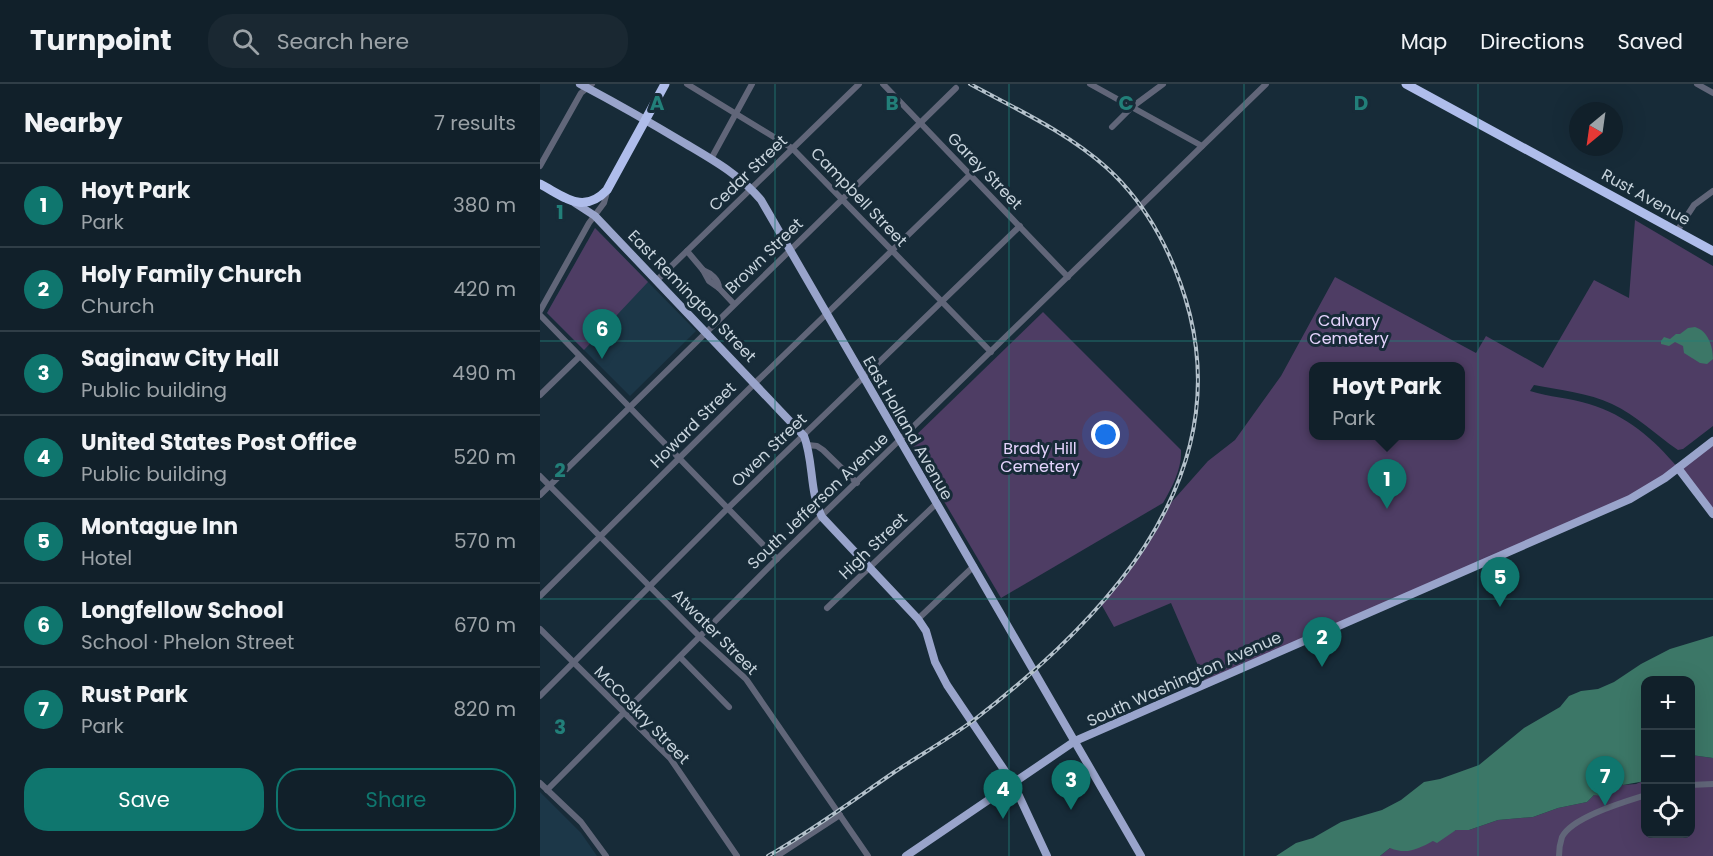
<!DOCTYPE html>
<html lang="en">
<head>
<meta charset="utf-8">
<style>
	body { margin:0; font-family:Poppins,sans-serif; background:#1a2832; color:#f1f3f6 }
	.controls { position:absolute; right:18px; bottom:18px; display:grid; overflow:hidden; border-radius:12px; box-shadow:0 6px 24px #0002 }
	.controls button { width:54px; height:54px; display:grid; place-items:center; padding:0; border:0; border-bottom:2px solid #303e47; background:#11202a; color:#f1f3f6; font:30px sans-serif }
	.compass { position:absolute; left:1029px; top:18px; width:54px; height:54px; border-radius:50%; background:#11202a; box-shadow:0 6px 24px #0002; rotate:209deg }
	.you { position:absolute; left:566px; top:351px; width:21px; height:21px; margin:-15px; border:4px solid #fff; border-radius:50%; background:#1a73e8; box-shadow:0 0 0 9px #1a73e833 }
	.badge { display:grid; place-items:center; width:39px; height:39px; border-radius:50%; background:#0f766e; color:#fff; font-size:20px; font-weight:700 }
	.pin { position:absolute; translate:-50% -50px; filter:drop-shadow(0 2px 3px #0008) }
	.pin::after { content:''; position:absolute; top:32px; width:21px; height:18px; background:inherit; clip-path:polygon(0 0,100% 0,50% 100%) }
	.popup { position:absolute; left:769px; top:278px; width:156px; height:78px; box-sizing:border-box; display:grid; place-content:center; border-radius:12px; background:#11202a; filter:drop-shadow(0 2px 4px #0005); font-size:20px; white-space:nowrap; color:#9ca3a8 }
	.popup b { font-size:22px; color:#f1f3f6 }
	.popup::after { content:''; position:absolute; left:50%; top:100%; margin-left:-12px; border:12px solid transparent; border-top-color:#11202a }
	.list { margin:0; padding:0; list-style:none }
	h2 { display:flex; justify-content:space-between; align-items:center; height:78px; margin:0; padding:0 24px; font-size:26px }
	h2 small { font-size:20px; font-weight:400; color:#9ca3a8 }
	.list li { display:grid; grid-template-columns:39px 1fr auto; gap:18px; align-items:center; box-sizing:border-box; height:84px; padding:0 24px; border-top:2px solid #303e47 }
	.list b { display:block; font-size:22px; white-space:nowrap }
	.list p { margin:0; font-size:20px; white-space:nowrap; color:#9ca3a8 }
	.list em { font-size:20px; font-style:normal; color:#9ca3a8 }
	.actions { display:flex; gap:12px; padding:18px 24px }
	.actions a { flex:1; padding:14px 0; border:2px solid #0f766e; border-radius:24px; text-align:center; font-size:21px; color:#0f766e }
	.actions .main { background:#0f766e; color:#fff }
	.icon { flex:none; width:33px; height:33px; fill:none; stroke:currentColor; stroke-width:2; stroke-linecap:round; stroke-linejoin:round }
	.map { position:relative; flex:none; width:1173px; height:772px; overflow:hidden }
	header { display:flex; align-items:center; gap:36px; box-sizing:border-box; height:84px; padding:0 30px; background:#11202a; border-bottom:2px solid #303e47 }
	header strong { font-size:28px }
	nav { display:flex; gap:33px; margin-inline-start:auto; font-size:21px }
	.search { width:420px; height:54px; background:#1a2832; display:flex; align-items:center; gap:15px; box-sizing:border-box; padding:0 21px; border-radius:24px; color:#9ca3a8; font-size:22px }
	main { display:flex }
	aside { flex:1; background:#11202a }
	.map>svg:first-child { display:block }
	.built { fill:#1c3748 }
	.green { fill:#4e3d64; fill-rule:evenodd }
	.water { fill:#3c7767 }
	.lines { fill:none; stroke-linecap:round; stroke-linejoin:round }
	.minor { stroke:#616679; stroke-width:6 }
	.major { stroke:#99a4cb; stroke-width:8 }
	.highway { stroke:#afbdeb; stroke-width:9 }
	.rail-casing { stroke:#b4c1cb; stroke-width:4 }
	.rail { stroke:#172b38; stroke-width:1.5; stroke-dasharray:4.5; stroke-linecap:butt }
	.grid { fill:none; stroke:#227f79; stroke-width:1.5; stroke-opacity:0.55 }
	.labels { text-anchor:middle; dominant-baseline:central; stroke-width:6; stroke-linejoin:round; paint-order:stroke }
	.street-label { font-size:16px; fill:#c8d4dd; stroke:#172b38 }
	.park-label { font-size:16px; fill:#e5d4fd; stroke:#172b38 }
	.grid-label { font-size:20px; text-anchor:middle; font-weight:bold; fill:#227f79; stroke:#172b38; stroke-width:6; stroke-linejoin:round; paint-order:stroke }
</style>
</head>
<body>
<header>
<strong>Turnpoint</strong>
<div class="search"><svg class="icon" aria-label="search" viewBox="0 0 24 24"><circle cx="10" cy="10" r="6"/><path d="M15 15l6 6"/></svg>Search here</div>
<nav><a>Map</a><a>Directions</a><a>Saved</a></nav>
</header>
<main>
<aside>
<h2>Nearby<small>7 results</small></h2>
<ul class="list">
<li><span class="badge">1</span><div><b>Hoyt Park</b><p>Park</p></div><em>380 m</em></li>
<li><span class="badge">2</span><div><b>Holy Family Church</b><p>Church</p></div><em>420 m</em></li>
<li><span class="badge">3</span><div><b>Saginaw City Hall</b><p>Public building</p></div><em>490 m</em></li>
<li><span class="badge">4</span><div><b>United States Post Office</b><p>Public building</p></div><em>520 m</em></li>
<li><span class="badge">5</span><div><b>Montague Inn</b><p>Hotel</p></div><em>570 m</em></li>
<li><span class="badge">6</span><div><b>Longfellow School</b><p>School · Phelon Street</p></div><em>670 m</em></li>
<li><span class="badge">7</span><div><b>Rust Park</b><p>Park</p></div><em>820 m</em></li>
</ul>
<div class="actions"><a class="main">Save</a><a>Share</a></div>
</aside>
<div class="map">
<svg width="1173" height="772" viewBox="0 0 1173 772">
	<rect width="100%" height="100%" fill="#172b38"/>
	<!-- built -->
	<g class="built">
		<polygon points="55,144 156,247 90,312 7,229"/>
		<polygon points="0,708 41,749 57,772 0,772"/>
	</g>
	<!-- green -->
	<g class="green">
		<path d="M1095 136 1173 182V342L1143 365 1138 366C1116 351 1096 331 1072 320 1049 309 1019 306 994 301L990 307C1009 313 1030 314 1049 320 1086 331 1114 355 1138 384L1173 357V430L1138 384 1110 404 666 600 631 519 574 543 560 518 597 474 629 421 668 377 695 356 741 292 795 193 936 269 946 252 1003 284 1054 196 1089 214ZM774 282H920V352H774Z"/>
		<polygon points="55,144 108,198 44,266 7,229"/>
		<path d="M503 228 641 366C642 385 632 403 623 419L461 514 369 358Z"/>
		<polygon points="1151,671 1173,674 1173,772 840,772 850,764 893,757 916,746 929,746 958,736 993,733 1018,724 1047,718 1054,711 1071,702 1077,695 1083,701 1096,700 1105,696 1106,750 1150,750"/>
	</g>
	<!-- water -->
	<g class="water">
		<path d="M1155 243C1168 247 1173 262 1173 275L1167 280 1160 279 1144 269 1143 262 1135 258 1129 262 1121 260V257L1124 253 1130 255 1136 250H1140L1148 244Z"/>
		<path d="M1173 552V674L1151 671 1150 596H1106L1105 697 1083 701 1077 695 1062 712 1054 711 1047 718 1018 724 993 733 958 736 929 746H916L897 759 893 757C878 765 867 771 850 764L840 772H736L756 759 773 754 801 738 842 726 861 716 884 698 900 695 939 681 984 644 1020 623 1029 612 1041 607 1058 605 1074 598 1101 580 1130 565Z"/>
	</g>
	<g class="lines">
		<!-- minor -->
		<g class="minor">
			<polyline points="147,0 252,64 451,268"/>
			<polyline points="343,0 528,193"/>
			<polyline points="550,0 662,62"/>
			<polyline points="1157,0 1173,9"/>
			<polyline points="572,43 592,23 623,0"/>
			<polyline points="171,75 212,0"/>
			<polyline points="0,82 41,9 52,0"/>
			<polyline points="1137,147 1154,121 1173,107"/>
			<polyline points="147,167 163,186 169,197 179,204 194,220"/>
			<path d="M163 186C171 189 179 196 179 204"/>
			<polyline points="116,197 319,0"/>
			<polyline points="0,227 49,139 64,119 67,108"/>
			<polyline points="0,231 237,475"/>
			<polyline points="0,311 39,273"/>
			<polyline points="268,361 277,362 283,366 317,399"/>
			<polyline points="0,392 160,553 206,595 328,772"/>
			<polyline points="0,411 416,4"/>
			<polyline points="0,512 211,303 430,91"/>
			<polyline points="287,524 397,419"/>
			<polyline points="378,535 434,482"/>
			<polyline points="0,545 130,674 197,772"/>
			<polyline points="140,573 189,623"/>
			<polyline points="0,612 187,425 480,142"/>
			<polyline points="0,699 41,738 66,772"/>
			<polyline points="1150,701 1173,700"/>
			<polyline points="7,706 237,475 726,0"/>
			<polyline points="237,772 300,731"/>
			<path d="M1019 772C1019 766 1020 759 1022 753 1032 733 1084 718 1106 711"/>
		</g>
		<!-- major -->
		<g class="major">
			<path d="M40 0C76 19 111 39 146 60 173 76 200 91 221 116L601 772"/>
			<path d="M35 119 55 132 264 352C274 378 269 407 282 433L378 535 386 547 395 578 407 601 473 699 507 772"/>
			<polyline points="1138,384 1173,430"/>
			<polyline points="366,772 535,657 1090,415 1125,394 1173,357"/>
		</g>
		<!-- highway -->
		<g class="highway">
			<polyline points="866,0 1173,167"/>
			<path d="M0 100C25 113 43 131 67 106L125 0"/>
		</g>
		<!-- rail casing -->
		<g class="rail-casing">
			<path id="rail" d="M228 772C271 747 312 717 353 689 380 671 408 655 434 636 560 539 692 404 650 231 636 176 609 122 567 84 527 48 476 25 430 0"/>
		</g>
		<!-- rail -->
		<use href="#rail" class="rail"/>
	</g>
	<!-- grid -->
	<path class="grid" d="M235 0V772M469 0V772M704 0V772M938 0V772M0 257H1173M0 515H1173"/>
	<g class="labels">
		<!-- street labels -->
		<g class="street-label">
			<text transform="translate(445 87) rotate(46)">Garey Street</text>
			<text transform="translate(208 89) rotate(-44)">Cedar Street</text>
			<text transform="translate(319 113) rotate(46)">Campbell Street</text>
			<text transform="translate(1106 113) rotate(29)">Rust Avenue</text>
			<text transform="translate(224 172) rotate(-44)">Brown Street</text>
			<text transform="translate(152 212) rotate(46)">East Remington Street</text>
			<text transform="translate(153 341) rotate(-45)">Howard Street</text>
			<text transform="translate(368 344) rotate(60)">East Holland Avenue</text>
			<text transform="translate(229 366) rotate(-44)">Owen Street</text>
			<text transform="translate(278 417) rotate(-44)">South Jefferson Avenue</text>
			<text transform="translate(333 462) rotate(-44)">High Street</text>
			<text transform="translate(175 548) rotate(45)">Atwater Street</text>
			<text transform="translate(644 595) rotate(-24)">South Washington Avenue</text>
			<text transform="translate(102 631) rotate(46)">McCoskry Street</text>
		</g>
		<!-- park labels -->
		<g class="park-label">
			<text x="809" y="236">Calvary<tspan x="809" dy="18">Cemetery</tspan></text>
			<text x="500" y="364">Brady Hill<tspan x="500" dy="18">Cemetery</tspan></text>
		</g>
	</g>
	<g class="grid-label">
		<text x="117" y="26">A</text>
		<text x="352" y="26">B</text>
		<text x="586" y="26">C</text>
		<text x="821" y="26">D</text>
		<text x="20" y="135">1</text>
		<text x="20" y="393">2</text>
		<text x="20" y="650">3</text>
	</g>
</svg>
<div class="controls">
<button>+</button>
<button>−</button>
<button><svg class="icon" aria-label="locate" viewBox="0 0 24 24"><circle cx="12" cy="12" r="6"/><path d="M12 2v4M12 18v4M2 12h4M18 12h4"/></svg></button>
</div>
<svg class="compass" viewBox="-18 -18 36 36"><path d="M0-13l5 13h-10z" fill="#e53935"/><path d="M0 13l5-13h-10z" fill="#9ca3a8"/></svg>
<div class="you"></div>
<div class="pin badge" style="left:847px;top:425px">1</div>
<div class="popup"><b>Hoyt Park</b>Park</div>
<div class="pin badge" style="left:782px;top:583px">2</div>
<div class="pin badge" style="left:531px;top:726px">3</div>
<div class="pin badge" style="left:463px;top:735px">4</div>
<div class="pin badge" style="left:960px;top:523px">5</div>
<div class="pin badge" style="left:62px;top:275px">6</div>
<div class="pin badge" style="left:1065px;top:722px">7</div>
</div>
</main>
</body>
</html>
